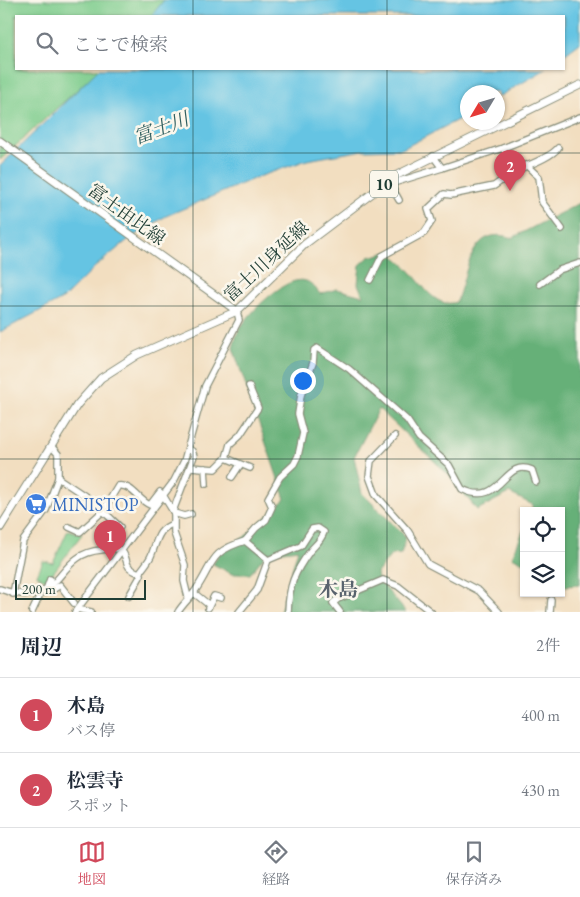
<!DOCTYPE html>
<html lang="ja">
<head>
<meta charset="utf-8">
<style>
	body { margin:0; font-family:"EB Garamond","Noto Serif JP",serif; background:#f6f6f7; color:#1f2937 }
	.controls { position:absolute; right:15px; bottom:15px; display:grid; overflow:hidden; border-radius:0px; box-shadow:0 1px 4px #0004 }
	.controls button { width:45px; height:45px; display:grid; place-items:center; padding:0; border:0; border-bottom:1px solid #e0e1e3; background:#fff; color:#1f2937; font:25px sans-serif }
	.compass { position:absolute; left:460px; top:85px; width:45px; height:45px; border-radius:50%; background:#fff; box-shadow:0 1px 4px #0004; rotate:232deg }
	.scale { position:absolute; left:15px; bottom:12px; width:131px; box-sizing:border-box; padding-left:5px; border:2px solid #1f3d34; border-top:0; font-size:14px; line-height:18px; white-space:nowrap; color:#1f3d34; -webkit-text-stroke:4px #fbf7ec; paint-order:stroke }
	.you { position:absolute; left:302px; top:380px; width:18px; height:18px; margin:-12px; border:4px solid #fff; border-radius:50%; background:#1a73e8; box-shadow:0 0 0 8px #1a73e833 }
	.badge { display:grid; place-items:center; width:32px; height:32px; border-radius:50%; background:#d1495b; color:#fff; font-size:16px; font-weight:700 }
	.pin { position:absolute; translate:-50% -41px; filter:drop-shadow(0 1px 2px #0008) }
	.pin::after { content:''; position:absolute; top:26px; width:18px; height:15px; background:inherit; clip-path:polygon(0 0,100% 0,50% 100%) }
	.list { margin:0; padding:0; list-style:none }
	h2 { display:flex; justify-content:space-between; align-items:center; height:65px; margin:0; padding:0 20px; font-size:21px }
	h2 small { font-size:16px; font-weight:400; color:#747a83 }
	.list li { display:grid; grid-template-columns:32px 1fr auto; gap:15px; align-items:center; box-sizing:border-box; height:75px; padding:0 20px; border-top:1px solid #e0e1e3 }
	.list b { display:block; font-size:19px; white-space:nowrap }
	.list p { margin:0; font-size:16px; white-space:nowrap; color:#747a83 }
	.list em { font-size:16px; font-style:normal; color:#747a83 }
	.icon { flex:none; width:28px; height:28px; fill:none; stroke:currentColor; stroke-width:2; stroke-linecap:round; stroke-linejoin:round }
	.map { position:relative; flex:none; width:580px; height:612px; overflow:hidden }
	.search { position:absolute; background:#fff; box-shadow:0 1px 4px #0004; left:15px; right:15px; top:15px; height:55px; display:flex; align-items:center; gap:12px; box-sizing:border-box; padding:0 18px; border-radius:0px; color:#747a83; font-size:19px }
	.sheet { height:215px; background:#fff }
	nav { display:flex; justify-content:space-around; align-items:center; box-sizing:border-box; height:70px; border-top:1px solid #e0e1e3; background:#fff; font-size:14px; color:#747a83 }
	nav a { display:grid; justify-items:center; gap:2px }
	nav .on { color:#d1495b }
	.map>svg:first-child { display:block }
	.green { fill:#7dcc8c; stroke:#4e8460 }
	.forest { fill:#66b078; stroke:#427656 }
	.water { fill:#65c4e3; stroke:#42808c }
	.lines { fill:none; stroke-linecap:round; stroke-linejoin:round }
	.minor-casing { stroke:#888e7a; stroke-width:8 }
	.major-casing { stroke:#888e7a; stroke-width:9 }
	.minor { stroke:#fff; stroke-width:5.5 }
	.major { stroke:#fff; stroke-width:7 }
	.grid { fill:none; stroke:#1f3d34; stroke-width:1; stroke-opacity:0.55 }
	.labels { text-anchor:middle; dominant-baseline:central; stroke-width:5; stroke-linejoin:round; paint-order:stroke }
	.shield { fill:#fbf7ec; stroke:#61756b; stroke-width:1 }
	.shield-label { font-size:16px; font-weight:bold; fill:#1f3d34 }
	.street-label { font-size:18px; fill:#1f3d34; stroke:#fbf7ec }
	.shop-label { font-size:18px; fill:#366cbe; stroke:#fbf7ec; text-anchor:start }
	.water-label { font-size:19px; font-style:italic; fill:#305f60; stroke:#fbf7ec }
	.quarter-label { font-size:20px; font-weight:bold; fill:#59636d; stroke:#fbf7ec }
</style>
</head>
<body>
<div class="map">
<svg width="580" height="612" viewBox="0 0 580 612">
	<rect width="100%" height="100%" fill="#fbf7ec"/>
	<filter id="ink" filterUnits="userSpaceOnUse"><feTurbulence type="fractalNoise" baseFrequency=".02" numOctaves="2"/><feDisplacementMap in="SourceGraphic" scale="10" xChannelSelector="R" yChannelSelector="G"/><feConvolveMatrix kernelMatrix="1 2 1 2 8 2 1 2 1" color-interpolation-filters="sRGB"/></filter>
	<filter id="wash" filterUnits="userSpaceOnUse"><feTurbulence type="fractalNoise" baseFrequency=".0096" numOctaves="4" result="noise"/><feDisplacementMap in="SourceGraphic" scale="20" xChannelSelector="R" yChannelSelector="G"/><feGaussianBlur stdDeviation="1.12" result="paint"/><feColorMatrix in="noise" values="0 0 0 0 0 0 0 0 0 0 0 0 0 0 0 0 0 1.4 0 .05"/><feComposite in="paint" operator="in"/></filter>
	<g filter="url(#wash)">
		<rect width="100%" height="100%" fill="#f2dec0"/>
		<!-- green -->
		<g class="green">
			<polygon points="0,0 165,0 155,16 16,16 16,69 100,69 0,160"/>
			<polygon points="68,530 82,534 47,581 37,575 43,561 53,563"/>
		</g>
		<!-- forest -->
		<g class="forest">
			<path d="M580 203V585L565 586 561 584V511H531L533 505 509 493 477 510 450 476 379 409 354 457 362 493 406 537 401 554 391 555 377 573 378 579 406 612H280L298 549 267 553 250 574H232L213 564 222 549 243 538 285 499 233 348C235 342 236 335 239 330 248 314 286 274 306 281 312 283 316 289 320 294L337 289 363 296 358 284 360 265 369 257 388 252C397 258 405 265 412 273 423 286 437 309 456 302 468 277 468 223 512 238Z"/>
			<polygon points="524,529 524,563 512,557"/>
		</g>
		<!-- water -->
		<g class="water">
			<polygon points="164,0 580,0 580,43 564,55 564,16 151,16"/>
			<polygon points="99,69 546,69 498,97 498,92 468,92 467,115 402,149 363,150 307,160 258,177 166,216 129,239 95,267 64,298 0,332 0,166"/>
		</g>
	</g>
	<g filter="url(#ink)">
		<g class="lines">
			<!-- minor casing -->
			<g class="minor-casing">
				<g id="minor">
					<polyline points="433,156 442,168 503,148 580,117"/>
					<polyline points="526,165 539,177 542,202 562,229"/>
					<path d="M515 171C528 165 550 158 558 148"/>
					<polyline points="399,200 390,184 442,168"/>
					<polyline points="370,280 382,256 424,233 432,221 428,209 444,194 451,195 494,186 515,171 503,148"/>
					<polyline points="540,284 559,270 580,263"/>
					<polyline points="395,436 371,461 369,476 376,495 408,531 428,564 479,591 499,612"/>
					<polyline points="226,458 250,468"/>
					<polyline points="191,467 215,469 226,458 230,444 240,435 258,408 249,386"/>
					<polyline points="205,468 206,484"/>
					<polyline points="232,477 240,465"/>
					<path d="M58 478 88 498 103 511 118 486C132 484 139 501 150 505L160 492 163 495"/>
					<polyline points="163,495 174,513 174,533 185,565 184,581 188,597"/>
					<polyline points="173,511 194,456 192,451 188,449"/>
					<polyline points="174,513 184,516 191,514"/>
					<polyline points="69,527 80,532 103,511 120,527"/>
					<path d="M245 541 256 528 266 520 272 507 268 498 280 477 294 464 298 456 303 433 298 414 301 395 313 363 314 350 317 348 349 369 407 420 419 438 449 465 462 489C502 509 503 457 532 470L536 482"/>
					<path d="M0 589C66 612 52 554 101 550 107 549 114 547 120 550 127 554 125 562 129 567 131 569 136 572 139 573 143 568 148 562 151 556 157 542 157 529 173 524"/>
					<polyline points="51,591 60,585 74,603"/>
					<polyline points="45,593 50,579"/>
					<polyline points="194,593 209,605"/>
					<polyline points="13,594 23,541 46,510 58,478 58,454 51,446"/>
					<polyline points="129,596 141,575"/>
					<polyline points="208,608 214,596 221,598"/>
					<polyline points="77,609 91,612"/>
					<polyline points="32,612 39,597"/>
					<polyline points="75,612 174,481 184,461 205,386 239,320 237,311"/>
					<path d="M178 612C183 604 190 598 195 591 214 564 208 552 245 541L268 560"/>
					<path d="M239 612 257 590 268 560 301 546 312 529 318 528 324 532C321 541 316 544 310 551 294 573 289 585 288 612"/>
					<polyline points="340,612 333,603 338,599 383,580 398,586 431,612"/>
					<polyline points="550,612 551,600"/>
				</g>
			</g>
			<!-- major casing -->
			<g class="major-casing">
				<g id="major">
					<polyline points="0,141 237,311"/>
					<polyline points="0,528 77,405 101,378 137,355 237,311 305,244 395,176 580,85"/>
				</g>
			</g>
			<!-- minor -->
			<use href="#minor" class="minor"/>
			<!-- major -->
			<use href="#major" class="major"/>
		</g>
	</g>
	<!-- grid -->
	<path class="grid" d="M193 0V16M387 0V16M193 69V612M387 69V612M0 153H580M0 306H580M0 459H580"/>
	<!-- icons -->
	<defs>
		<g id="supermarket-disc" transform="scale(1.125)"><circle r="9.5" fill="#3f7fe0" stroke="#fbf7ec"/><path d="M-6-5.5h2.5l.6 2H6L4.5 2H-2.5L-4.4-4H-6ZM-1.5 3.2a1.3 1.3 0 1 0 .1 0ZM3 3.2a1.3 1.3 0 1 0 .1 0Z" fill="#fff"/></g>
	</defs>
	<g fill-rule="evenodd">
		<use href="#supermarket-disc" x="36" y="504"/>
	</g>
	<g class="labels">
		<!-- shield labels -->
		<rect class="shield" x="370" y="170.5" width="28" height="27" rx="4"/>
		<g class="shield-label">
			<text x="384" y="184">10</text>
		</g>
		<!-- street labels -->
		<g class="street-label">
			<text transform="translate(127 214) rotate(36)">富士由比線</text>
			<text transform="translate(266 261) rotate(-43)">富士川身延線</text>
		</g>
		<!-- shop labels -->
		<g class="shop-label">
			<text x="52" y="504">MINISTOP</text>
		</g>
		<!-- water labels -->
		<g class="water-label">
			<text transform="translate(161 128) rotate(-21)">富士川</text>
		</g>
		<!-- quarter labels -->
		<g class="quarter-label">
			<text x="338" y="589">木島</text>
		</g>
	</g>
</svg>
<div class="controls">
<button><svg class="icon" aria-label="locate" viewBox="0 0 24 24"><circle cx="12" cy="12" r="6"/><path d="M12 2v4M12 18v4M2 12h4M18 12h4"/></svg></button>
<button><svg class="icon" aria-label="layers" viewBox="0 0 24 24"><path d="M12 4l9 5-9 5-9-5zM3 14l9 5 9-5"/></svg></button>
</div>
<svg class="compass" viewBox="-18 -18 36 36"><path d="M0-13l5 13h-10z" fill="#e53935"/><path d="M0 13l5-13h-10z" fill="#747a83"/></svg>
<div class="scale">200 m</div>
<div class="you"></div>
<div class="pin badge" style="left:110px;top:561px">1</div>
<div class="pin badge" style="left:510px;top:191px">2</div>
<div class="search"><svg class="icon" aria-label="search" viewBox="0 0 24 24"><circle cx="10" cy="10" r="6"/><path d="M15 15l6 6"/></svg>ここで検索</div>
</div>
<section class="sheet">
<h2>周辺<small>2件</small></h2>
<ul class="list">
<li><span class="badge">1</span><div><b>木島</b><p>バス停</p></div><em>400 m</em></li>
<li><span class="badge">2</span><div><b>松雲寺</b><p>スポット</p></div><em>430 m</em></li>
</ul>
</section>
<nav>
<a class="on"><svg class="icon" aria-label="map" viewBox="0 0 24 24"><path d="M3 6l6-2 6 2 6-2v14l-6 2-6-2-6 2zM9 4v14M15 6v14"/></svg>地図</a>
<a><svg class="icon" aria-label="directions" viewBox="0 0 24 24"><path d="M12 3l9 9-9 9-9-9zM9 14v-3h6M13 9l2 2-2 2"/></svg>経路</a>
<a><svg class="icon" aria-label="saved" viewBox="0 0 24 24"><path d="M7 4h10v16l-5-4-5 4z"/></svg>保存済み</a>
</nav>
</body>
</html>
